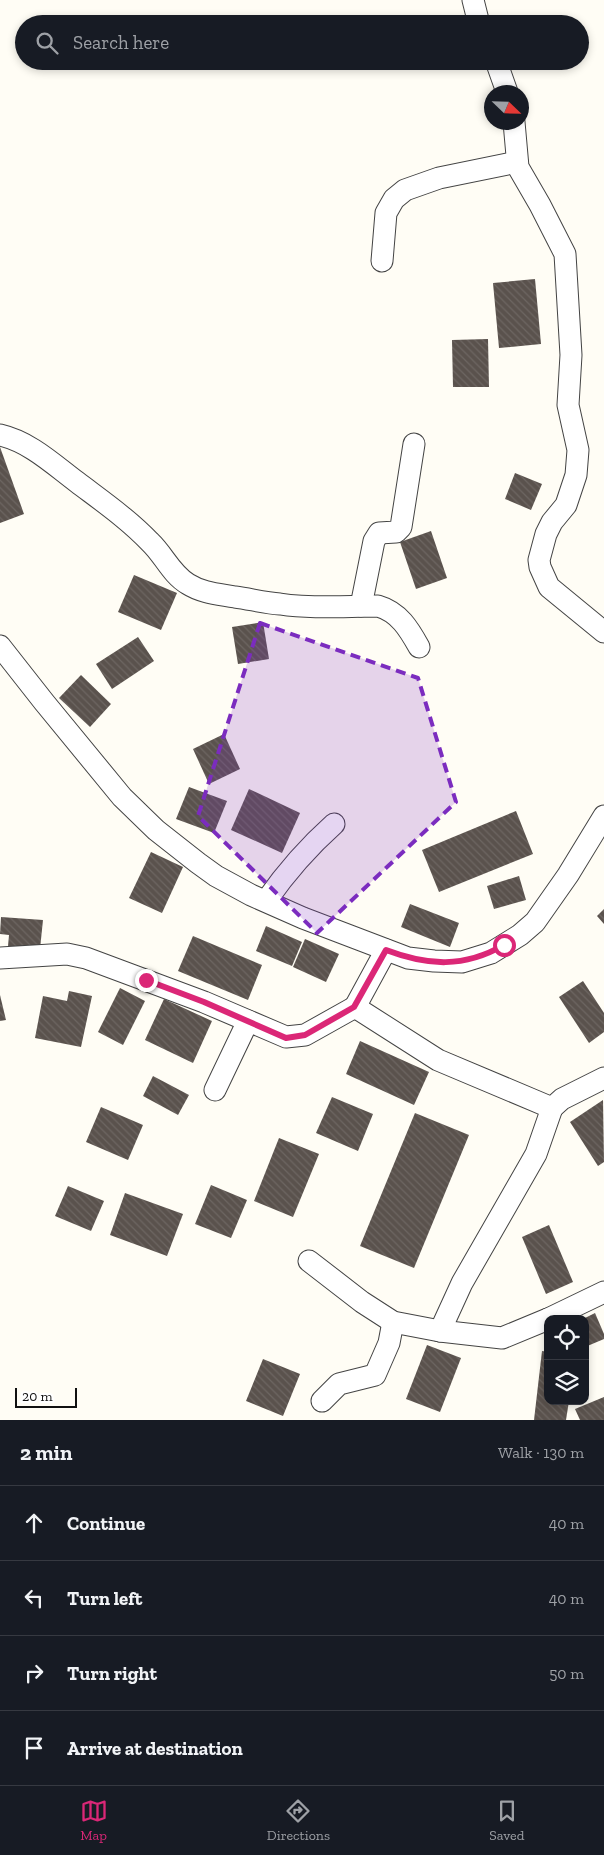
<!DOCTYPE html>
<html lang="en">
<head>
<meta charset="utf-8">
<style>
	body { margin:0; font-family:"Zilla Slab",serif; background:#242831; color:#f1f3f6 }
	.controls { position:absolute; right:15px; bottom:15px; display:grid; overflow:hidden; border-radius:10px; box-shadow:0 2px 8px #0003 }
	.controls button { width:45px; height:45px; display:grid; place-items:center; padding:0; border:0; border-bottom:1px solid #363941; background:#171b24; color:#f1f3f6; font:25px sans-serif }
	.compass { position:absolute; left:484px; top:85px; width:45px; height:45px; border-radius:50%; background:#171b24; box-shadow:0 2px 8px #0003; rotate:113deg }
	.scale { position:absolute; left:15px; bottom:12px; width:62px; box-sizing:border-box; padding-left:5px; border:2px solid #111; border-top:0; font-size:14px; line-height:18px; white-space:nowrap; color:#111; -webkit-text-stroke:4px #fff; paint-order:stroke }
	.stop { position:absolute; width:15px; height:15px; margin:-11px; border:4px solid #db2777; border-radius:50%; background:#fff }
	.stop.end { background:#db2777; border-color:#fff; box-shadow:0 1px 5px #0008 }
	.list { margin:0; padding:0; list-style:none }
	h2 { display:flex; justify-content:space-between; align-items:center; height:65px; margin:0; padding:0 20px; font-size:21px }
	h2 small { font-size:16px; font-weight:400; color:#9ea1a6 }
	.list li { display:grid; grid-template-columns:32px 1fr auto; gap:15px; align-items:center; box-sizing:border-box; height:75px; padding:0 20px; border-top:1px solid #363941 }
	.list b { display:block; font-size:19px; white-space:nowrap }
	.list em { font-size:16px; font-style:normal; color:#9ea1a6 }
	.icon { flex:none; width:28px; height:28px; fill:none; stroke:currentColor; stroke-width:2; stroke-linecap:round; stroke-linejoin:round }
	.map { position:relative; flex:none; width:604px; height:1420px; overflow:hidden }
	.search { position:absolute; background:#171b24; box-shadow:0 2px 8px #0003; left:15px; right:15px; top:15px; height:55px; display:flex; align-items:center; gap:12px; box-sizing:border-box; padding:0 18px; border-radius:28px; color:#9ea1a6; font-size:19px }
	.sheet { height:365px; background:#171b24 }
	nav { display:flex; justify-content:space-around; align-items:center; box-sizing:border-box; height:70px; border-top:1px solid #363941; background:#171b24; font-size:14px; color:#9ea1a6 }
	nav a { display:grid; justify-items:center; gap:2px }
	nav .on { color:#db2777 }
	.map>svg:first-child { display:block }
	.building { fill:url(#building-back-hatch) }
	.lines { fill:none; stroke-linecap:round; stroke-linejoin:round }
	.minor-casing { stroke:#444; stroke-width:23 }
	.minor { stroke:#fff; stroke-width:21 }
	.route { stroke:#db2777; stroke-width:6 }
	.marked { fill:#7b2cbf; fill-opacity:0.2; stroke:#7b2cbf; stroke-width:4; stroke-dasharray:10 6; stroke-linejoin:round }
</style>
</head>
<body>
<div class="map">
<svg width="604" height="1420" viewBox="0 0 604 1420">
	<defs>
		<pattern id="building-back-hatch" width="6" height="6" patternUnits="userSpaceOnUse" patternTransform="scale(1.25)"><rect width="6" height="6" fill="#5a524d"/><path d="M-1 5l2 2M0 0l6 6M5-1l2 2" fill="none" stroke="#6d6662"/></pattern>
	</defs>
	<rect width="100%" height="100%" fill="#fffdf5"/>
	<!-- building -->
	<g class="building">
		<polygon points="535,279 541,344 499,348 493,283"/>
		<polygon points="488,339 489,387 453,387 452,340"/>
		<polygon points="0,447 24,514 0,523"/>
		<polygon points="515,473 542,484 531,510 505,499"/>
		<polygon points="431,531 447,578 416,589 400,542"/>
		<polygon points="134,575 177,593 161,630 118,612"/>
		<polygon points="263,622 269,659 238,664 232,627"/>
		<polygon points="138,637 154,661 112,689 96,664"/>
		<polygon points="81,675 111,704 90,727 59,698"/>
		<polygon points="224,734 240,769 209,784 193,749"/>
		<polygon points="189,787 227,801 214,833 176,819"/>
		<polygon points="249,789 300,813 282,853 231,830"/>
		<polygon points="516,811 533,854 439,892 422,850"/>
		<polygon points="151,852 183,867 162,913 129,898"/>
		<polygon points="519,876 526,900 494,909 487,886"/>
		<polygon points="410,904 459,923 450,947 401,927"/>
		<polygon points="604,909 604,924 597,916"/>
		<polygon points="1,917 43,920 40,949 8,946 9,935 0,934"/>
		<polygon points="266,926 302,942 292,966 256,951"/>
		<polygon points="193,936 262,965 248,1000 178,971"/>
		<polygon points="305,939 339,954 326,982 293,967"/>
		<polygon points="583,981 604,1013 604,1032 589,1043 559,997"/>
		<polygon points="120,988 145,1001 123,1045 98,1032"/>
		<polygon points="69,991 92,996 81,1047 35,1038 43,996 67,1001"/>
		<polygon points="0,995 6,1020 0,1021"/>
		<polygon points="164,999 212,1021 193,1063 145,1040"/>
		<polygon points="360,1041 429,1072 414,1105 346,1074"/>
		<polygon points="153,1076 189,1095 178,1115 143,1096"/>
		<polygon points="332,1097 373,1114 358,1151 316,1133"/>
		<polygon points="603,1100 604,1162 598,1166 570,1122"/>
		<polygon points="101,1107 143,1125 128,1160 86,1142"/>
		<polygon points="415,1113 469,1135 414,1268 360,1246"/>
		<polygon points="279,1138 319,1154 293,1217 254,1201"/>
		<polygon points="211,1185 247,1200 231,1238 195,1224"/>
		<polygon points="68,1186 104,1201 91,1231 55,1216"/>
		<polygon points="125,1193 183,1214 167,1256 110,1235"/>
		<polygon points="549,1225 573,1282 546,1294 522,1237"/>
		<polygon points="595,1313 604,1334 604,1339 585,1347 585,1318"/>
		<polygon points="427,1345 461,1358 440,1412 406,1399"/>
		<polygon points="542,1351 548,1352 548,1401 569,1401 566,1420 534,1420"/>
		<polygon points="263,1359 300,1374 283,1416 246,1401"/>
		<polygon points="604,1397 604,1420 580,1420 575,1409"/>
	</g>
	<g class="lines">
		<!-- minor casing -->
		<g class="minor-casing">
			<g id="minor">
				<polyline points="473,0 479,24"/>
				<polyline points="496,61 507,92"/>
				<polyline points="514,122 518,167 540,205 565,254 571,355 568,405 578,450 576,475 566,505 552,522 546,534 539,560 540,567 549,587 604,632"/>
				<polyline points="382,261 386,213 394,199 405,190 439,178 517,162"/>
				<path d="M0 435C30 442 53 464 77 482 102 501 128 519 150 542 164 555 171 574 188 584 202 593 219 594 235 597 250 599 265 603 280 604 312 609 346 606 378 606 399 612 409 629 419 647"/>
				<polyline points="361,606 374,541 379,533 396,532 401,527 414,444"/>
				<polyline points="0,646 44,702 122,797 156,830 198,863 216,876 251,895 303,918 408,958 434,961 462,962 491,953 520,935 535,922 568,875 604,816"/>
				<path d="M266 901C287 871 306 849 334 824"/>
				<polyline points="386,950 355,1007 438,1060 552,1108 562,1099 604,1078"/>
				<polyline points="0,958 67,954 86,958 204,1002 286,1037 305,1035 355,1007"/>
				<polyline points="215,1090 248,1021"/>
				<polyline points="309,1261 362,1302 393,1322 440,1331 462,1283 536,1154 552,1108"/>
				<polyline points="548,1319 604,1292"/>
				<polyline points="440,1331 502,1338 548,1319"/>
				<polyline points="322,1401 339,1384 375,1375 389,1343 393,1322"/>
			</g>
		</g>
		<!-- minor -->
		<use href="#minor" class="minor"/>
	</g>
	<g class="lines">
		<!-- route -->
		<path class="route" d="M146 980 204 1002 286 1038 305 1035 354 1007 386 950C428 966 464 968 504 945"/>
	</g>
	<!-- marked area -->
	<path class="marked" d="M260 623 418 678 456 802 317 933 198 816Z"/>
</svg>
<div class="controls">
<button><svg class="icon" aria-label="locate" viewBox="0 0 24 24"><circle cx="12" cy="12" r="6"/><path d="M12 2v4M12 18v4M2 12h4M18 12h4"/></svg></button>
<button><svg class="icon" aria-label="layers" viewBox="0 0 24 24"><path d="M12 4l9 5-9 5-9-5zM3 14l9 5 9-5"/></svg></button>
</div>
<svg class="compass" viewBox="-18 -18 36 36"><path d="M0-13l5 13h-10z" fill="#e53935"/><path d="M0 13l5-13h-10z" fill="#9ea1a6"/></svg>
<div class="scale">20 m</div>
<div class="stop" style="left:504px;top:945px"></div>
<div class="stop end" style="left:146px;top:980px"></div>
<div class="search"><svg class="icon" aria-label="search" viewBox="0 0 24 24"><circle cx="10" cy="10" r="6"/><path d="M15 15l6 6"/></svg>Search here</div>
</div>
<section class="sheet">
<h2>2 min<small>Walk · 130 m</small></h2>
<ul class="list">
<li><svg class="icon" aria-label="ahead" viewBox="0 0 24 24"><path d="M12 20V5M6 11l6-6 6 6"/></svg><div><b>Continue</b></div><em>40 m</em></li>
<li><svg class="icon" aria-label="left" viewBox="0 0 24 24"><path d="M17 20v-9H6M10 6l-5 5 5 5"/></svg><div><b>Turn left</b></div><em>40 m</em></li>
<li><svg class="icon" aria-label="right" viewBox="0 0 24 24"><path d="M7 20v-9h11M14 6l5 5-5 5"/></svg><div><b>Turn right</b></div><em>50 m</em></li>
<li><svg class="icon" aria-label="arrive" viewBox="0 0 24 24"><path d="M6 21V4h12l-3 4 3 4H6"/></svg><div><b>Arrive at destination</b></div></li>
</ul>
</section>
<nav>
<a class="on"><svg class="icon" aria-label="map" viewBox="0 0 24 24"><path d="M3 6l6-2 6 2 6-2v14l-6 2-6-2-6 2zM9 4v14M15 6v14"/></svg>Map</a>
<a><svg class="icon" aria-label="directions" viewBox="0 0 24 24"><path d="M12 3l9 9-9 9-9-9zM9 14v-3h6M13 9l2 2-2 2"/></svg>Directions</a>
<a><svg class="icon" aria-label="saved" viewBox="0 0 24 24"><path d="M7 4h10v16l-5-4-5 4z"/></svg>Saved</a>
</nav>
</body>
</html>
